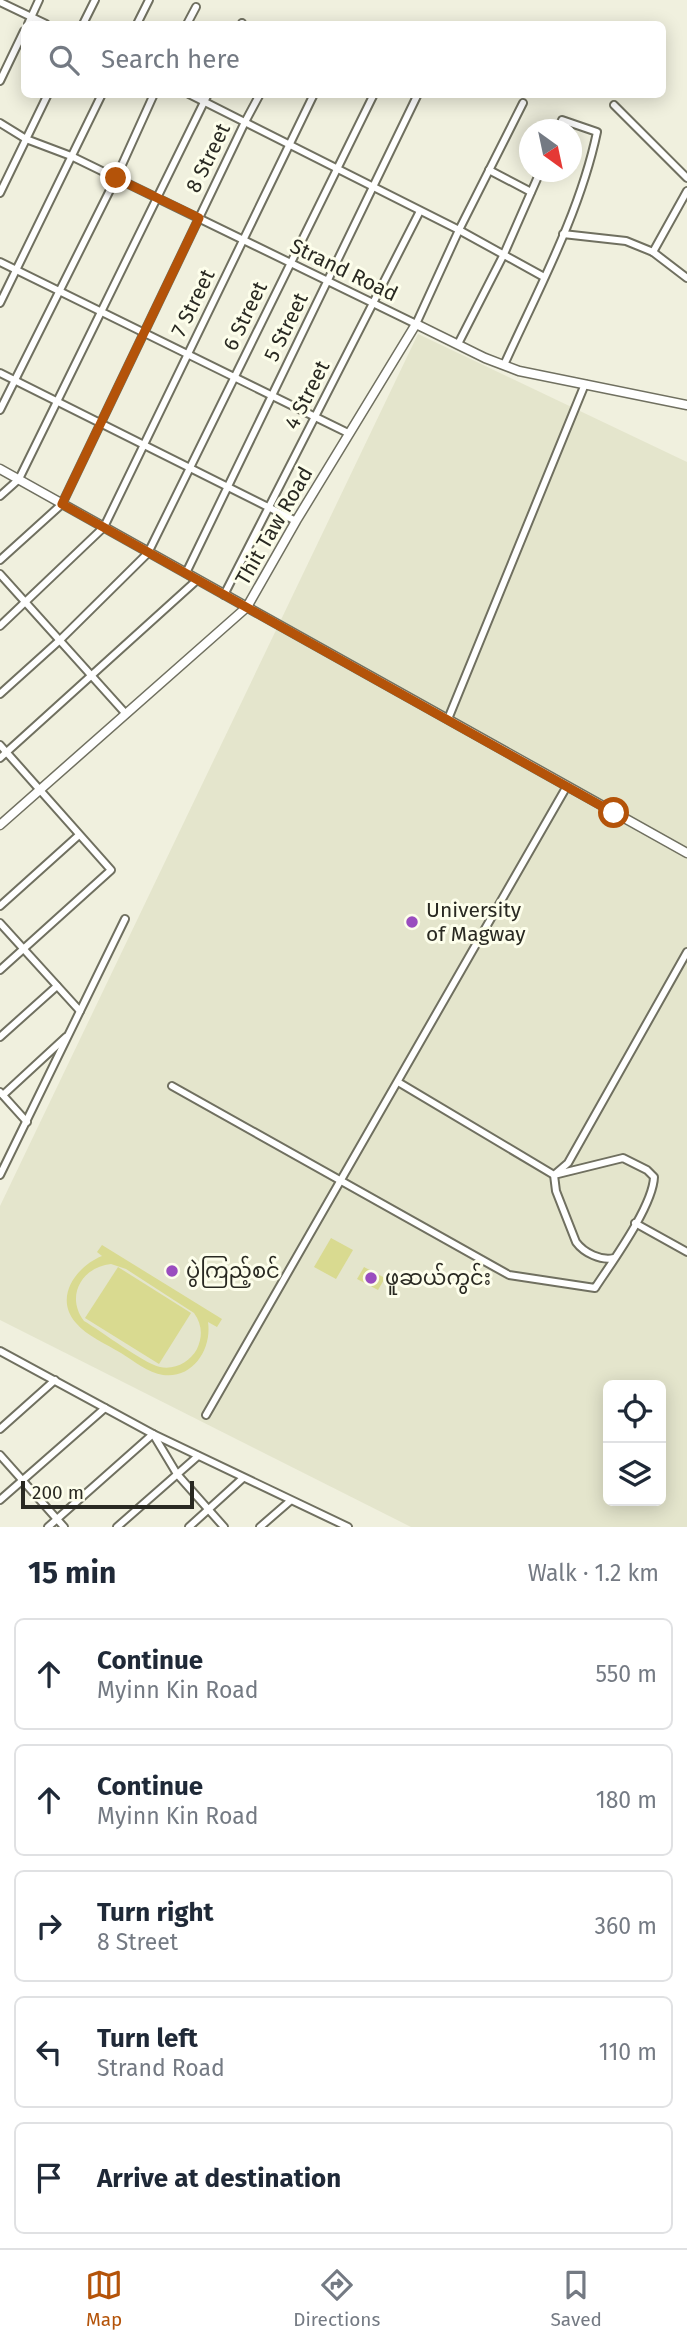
<!DOCTYPE html>
<html lang="en">
<head>
<meta charset="utf-8">
<style>
	body { margin:0; font-family:"Fira Sans","Noto Sans Myanmar",sans-serif; background:#f2f2f3; color:#1f2937 }
	.controls { position:absolute; right:21px; bottom:21px; display:grid; overflow:hidden; border-radius:10px; box-shadow:0 4px 18px #0003 }
	.controls button { width:63px; height:63px; display:grid; place-items:center; padding:0; border:0; border-bottom:2px solid #e0e1e3; background:#fff; color:#1f2937; font:35px sans-serif }
	.compass { position:absolute; left:519px; top:119px; width:63px; height:63px; border-radius:50%; background:#fff; box-shadow:0 4px 18px #0003; rotate:147deg }
	.scale { position:absolute; left:21px; bottom:18px; width:173px; box-sizing:border-box; padding-left:7px; border:4px solid #292922; border-top:0; font-size:19px; line-height:24px; white-space:nowrap; color:#292922; -webkit-text-stroke:5px #fdfeeb; paint-order:stroke }
	.stop { position:absolute; width:21px; height:21px; margin:-16px; border:5px solid #b45309; border-radius:50%; background:#fff }
	.stop.end { background:#b45309; border-color:#fff; box-shadow:0 2px 7px #0008 }
	.list { margin:0; padding:0; list-style:none }
	h2 { display:flex; justify-content:space-between; align-items:center; height:91px; margin:0; padding:0 28px; font-size:30px }
	h2 small { font-size:23px; font-weight:400; color:#747a83 }
	.list li { display:grid; grid-template-columns:46px 1fr auto; gap:21px; align-items:center; box-sizing:border-box; height:112px; margin:0 14px 14px; padding:0 14px; border:2px solid #e0e1e3; border-radius:10px }
	.list b { display:block; font-size:26px; white-space:nowrap }
	.list p { margin:0; font-size:23px; white-space:nowrap; color:#747a83 }
	.list em { font-size:23px; font-style:normal; color:#747a83 }
	.icon { flex:none; width:38px; height:38px; fill:none; stroke:currentColor; stroke-width:2; stroke-linecap:round; stroke-linejoin:round }
	.map { position:relative; flex:none; width:687px; height:1527px; overflow:hidden }
	.search { position:absolute; background:#fff; box-shadow:0 4px 18px #0003; left:21px; right:21px; top:21px; height:77px; display:flex; align-items:center; gap:18px; box-sizing:border-box; padding:0 24px; border-radius:10px; color:#747a83; font-size:26px }
	.sheet { height:721px; background:#fff }
	nav { display:flex; justify-content:space-around; align-items:center; box-sizing:border-box; height:98px; border-top:2px solid #e0e1e3; background:#fff; font-size:19px; color:#747a83 }
	nav a { display:grid; justify-items:center; gap:4px }
	nav .on { color:#b45309 }
	.map>svg:first-child { display:block }
	.built { fill:#e4e5cc; fill-rule:evenodd }
	.green { fill:#d9da90; fill-rule:evenodd }
	.lines { fill:none; stroke-linecap:round; stroke-linejoin:round }
	.minor-casing { stroke:#707060; stroke-width:10 }
	.tertiary-casing { stroke:#707060; stroke-width:11 }
	.minor { stroke:#fff; stroke-width:6 }
	.tertiary { stroke:#fff; stroke-width:8 }
	.route { stroke:#b45309; stroke-width:9 }
	.poi-dot { fill:#9a4dbf; stroke:#fdfeeb; stroke-width:2.5 }
	.labels { text-anchor:middle; dominant-baseline:central; stroke-width:6; stroke-linejoin:round; paint-order:stroke }
	.street-label { font-size:21px; fill:#292922; stroke:#fdfeeb }
	.poi-label { font-size:21px; fill:#292922; stroke:#fdfeeb; text-anchor:start }
</style>
</head>
<body>
<div class="map">
<svg width="687" height="1527" viewBox="0 0 687 1527">
	<rect width="100%" height="100%" fill="#f0f0de"/>
	<!-- built -->
	<path class="built" d="M418 334 687 462V1527H411L0 1320V1206ZM608 1385H661V1501H608Z"/>
	<!-- green -->
	<g class="green">
		<polygon points="331,1238 353,1250 336,1279 314,1267"/>
		<path d="M102 1245 222 1319 217 1327 208 1322C212 1349 193 1379 163 1375 148 1373 134 1361 121 1353 106 1344 87 1336 76 1323 53 1297 77 1266 102 1256L97 1252ZM111 1264 126 1269 194 1313C202 1324 203 1336 197 1349 190 1362 175 1370 160 1367 143 1363 101 1331 84 1321 65 1296 82 1267 111 1264Z"/>
		<polygon points="118,1267 191,1313 159,1364 85,1318"/>
		<polygon points="364,1267 385,1278 378,1290 357,1279"/>
	</g>
	<g class="lines">
		<!-- minor casing -->
		<g class="minor-casing">
			<g id="minor">
				<polyline points="0,2 46,24"/>
				<polyline points="28,24 39,0"/>
				<polyline points="83,24 95,0"/>
				<polyline points="137,24 149,0"/>
				<polyline points="187,24 196,7"/>
				<polyline points="242,24 242,23"/>
				<polyline points="0,81 24,31"/>
				<polyline points="189,94 459,230 544,277"/>
				<polyline points="614,105 687,178"/>
				<polyline points="0,123 26,139 71,156 416,324 459,230 523,103"/>
				<polyline points="489,170 531,192"/>
				<polyline points="0,193 48,94"/>
				<polyline points="563,234 626,241 653,252 687,191"/>
				<polyline points="653,252 687,278"/>
				<polyline points="0,262 348,433"/>
				<polyline points="0,303 102,94"/>
				<polyline points="458,344 504,254 540,172"/>
				<path d="M504 365C538 290 580 213 597 132L562 120 558 130"/>
				<polyline points="0,373 296,521"/>
				<polyline points="0,410 116,178 154,94"/>
				<polyline points="0,496 19,479 208,94"/>
				<polyline points="0,560 62,504 245,122 260,94"/>
				<polyline points="0,574 126,714"/>
				<polyline points="224,595 420,211"/>
				<polyline points="0,626 104,527 314,94"/>
				<polyline points="0,694 60,640 148,553 374,94"/>
				<polyline points="448,719 585,384"/>
				<polyline points="0,745 111,870 0,970"/>
				<polyline points="0,758 197,580 186,573 417,96"/>
				<polyline points="0,906 79,835"/>
				<polyline points="0,923 80,1011"/>
				<polyline points="0,1037 57,986"/>
				<polyline points="398,1082 554,1175 568,1163 687,952"/>
				<path d="M172 1086 509 1275 595 1288C612 1262 653 1206 654 1177L647 1170 623 1158 554 1175 556 1191 576 1242C584 1253 601 1261 614 1258"/>
				<polyline points="0,1092 27,1122"/>
				<polyline points="3,1095 66,1037"/>
				<polyline points="0,1175 125,919"/>
				<polyline points="635,1223 687,1252"/>
				<polyline points="0,1351 153,1434 177,1474 224,1527"/>
				<polyline points="206,1415 567,786"/>
				<polyline points="0,1429 55,1380"/>
				<polyline points="0,1455 64,1527"/>
				<polyline points="0,1500 105,1408"/>
				<polyline points="48,1527 153,1434 348,1527"/>
				<polyline points="117,1527 198,1456"/>
				<polyline points="189,1527 243,1478"/>
				<polyline points="260,1527 290,1501"/>
			</g>
		</g>
		<!-- tertiary casing -->
		<g class="tertiary-casing">
			<g id="tertiary">
				<polyline points="0,469 687,853"/>
				<polyline points="0,825 247,607 296,521 416,324 485,358 519,371 687,405"/>
			</g>
		</g>
		<!-- minor -->
		<use href="#minor" class="minor"/>
		<!-- tertiary -->
		<use href="#tertiary" class="tertiary"/>
	</g>
	<g class="lines">
		<!-- route -->
		<polyline class="route" points="116,178 199,218 62,504 614,813"/>
	</g>
	<!-- markers -->
	<g class="poi-dot">
		<circle cx="412" cy="922" r="7"/>
		<circle cx="172" cy="1271" r="7"/>
		<circle cx="371" cy="1278" r="7"/>
	</g>
	<g class="labels">
		<!-- street labels -->
		<g class="street-label">
			<text transform="translate(208 158) rotate(-64)">8 Street</text>
			<text transform="translate(344 270) rotate(26)">Strand Road</text>
			<text transform="translate(193 303) rotate(-64)">7 Street</text>
			<text transform="translate(245 316) rotate(-64)">6 Street</text>
			<text transform="translate(286 327) rotate(-64)">5 Street</text>
			<text transform="translate(307 395) rotate(-63)">4 Street</text>
			<text transform="translate(274 526) rotate(-60)">Thit Taw Road</text>
		</g>
		<!-- poi labels -->
		<g class="poi-label">
			<text x="426" y="910">University<tspan x="426" dy="24">of Magway</tspan></text>
			<text x="186" y="1271">ပွဲကြည့်စင်</text>
			<text x="385" y="1278">ဖူဆယ်ကွင်း</text>
		</g>
	</g>
</svg>
<div class="controls">
<button><svg class="icon" aria-label="locate" viewBox="0 0 24 24"><circle cx="12" cy="12" r="6"/><path d="M12 2v4M12 18v4M2 12h4M18 12h4"/></svg></button>
<button><svg class="icon" aria-label="layers" viewBox="0 0 24 24"><path d="M12 4l9 5-9 5-9-5zM3 14l9 5 9-5"/></svg></button>
</div>
<svg class="compass" viewBox="-18 -18 36 36"><path d="M0-13l5 13h-10z" fill="#e53935"/><path d="M0 13l5-13h-10z" fill="#747a83"/></svg>
<div class="scale">200 m</div>
<div class="stop" style="left:614px;top:813px"></div>
<div class="stop end" style="left:116px;top:178px"></div>
<div class="search"><svg class="icon" aria-label="search" viewBox="0 0 24 24"><circle cx="10" cy="10" r="6"/><path d="M15 15l6 6"/></svg>Search here</div>
</div>
<section class="sheet">
<h2>15 min<small>Walk · 1.2 km</small></h2>
<ul class="list">
<li><svg class="icon" aria-label="ahead" viewBox="0 0 24 24"><path d="M12 20V5M6 11l6-6 6 6"/></svg><div><b>Continue</b><p>Myinn Kin Road</p></div><em>550 m</em></li>
<li><svg class="icon" aria-label="ahead" viewBox="0 0 24 24"><path d="M12 20V5M6 11l6-6 6 6"/></svg><div><b>Continue</b><p>Myinn Kin Road</p></div><em>180 m</em></li>
<li><svg class="icon" aria-label="right" viewBox="0 0 24 24"><path d="M7 20v-9h11M14 6l5 5-5 5"/></svg><div><b>Turn right</b><p>8 Street</p></div><em>360 m</em></li>
<li><svg class="icon" aria-label="left" viewBox="0 0 24 24"><path d="M17 20v-9H6M10 6l-5 5 5 5"/></svg><div><b>Turn left</b><p>Strand Road</p></div><em>110 m</em></li>
<li><svg class="icon" aria-label="arrive" viewBox="0 0 24 24"><path d="M6 21V4h12l-3 4 3 4H6"/></svg><div><b>Arrive at destination</b></div></li>
</ul>
</section>
<nav>
<a class="on"><svg class="icon" aria-label="map" viewBox="0 0 24 24"><path d="M3 6l6-2 6 2 6-2v14l-6 2-6-2-6 2zM9 4v14M15 6v14"/></svg>Map</a>
<a><svg class="icon" aria-label="directions" viewBox="0 0 24 24"><path d="M12 3l9 9-9 9-9-9zM9 14v-3h6M13 9l2 2-2 2"/></svg>Directions</a>
<a><svg class="icon" aria-label="saved" viewBox="0 0 24 24"><path d="M7 4h10v16l-5-4-5 4z"/></svg>Saved</a>
</nav>
</body>
</html>
